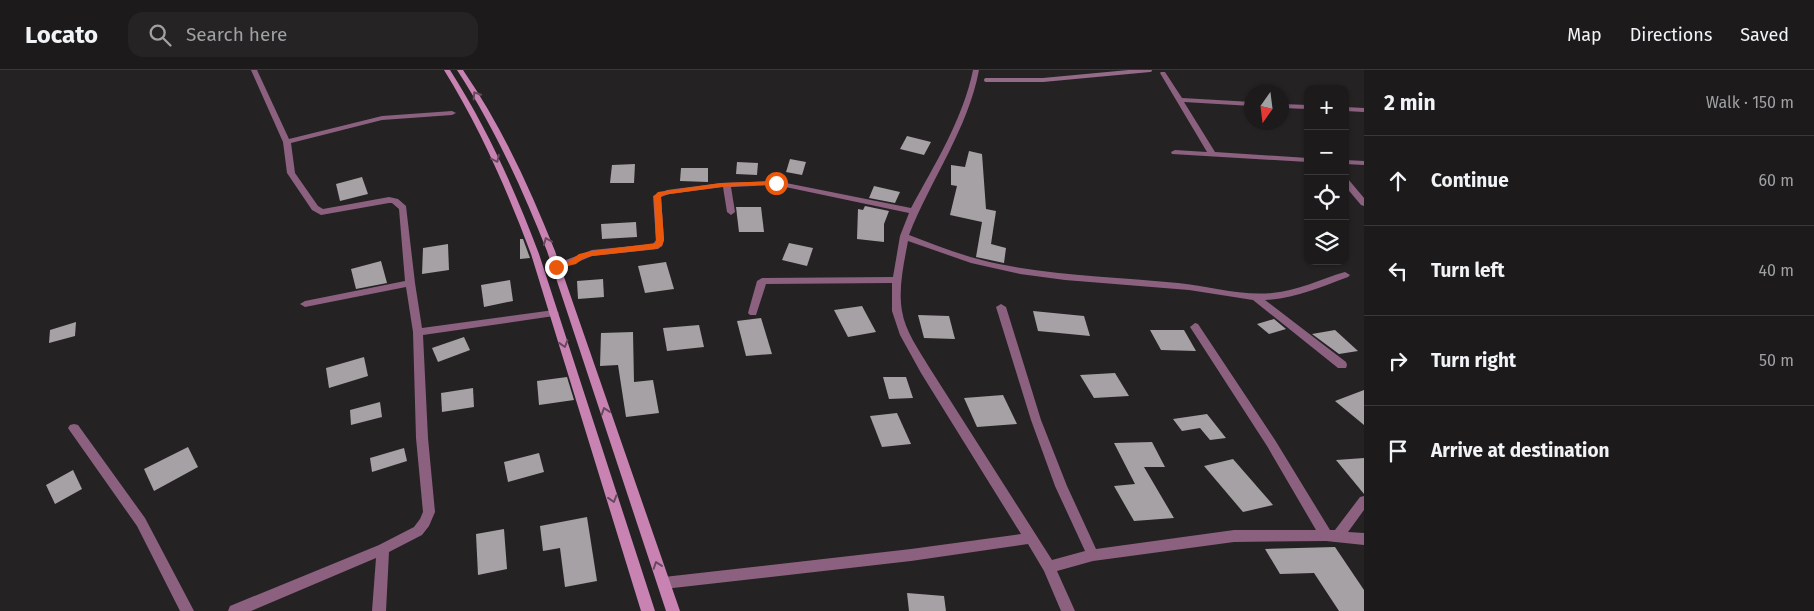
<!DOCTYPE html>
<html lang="en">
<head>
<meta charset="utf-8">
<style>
	body { margin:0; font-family:"Fira Sans",sans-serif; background:#252324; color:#f1f3f6 }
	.controls { position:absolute; right:15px; top:15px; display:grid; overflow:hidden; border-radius:10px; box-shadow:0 1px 4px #0004 }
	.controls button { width:45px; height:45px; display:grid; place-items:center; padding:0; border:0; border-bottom:1px solid #3a383a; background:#1c1a1b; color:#f1f3f6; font:25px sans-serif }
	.compass { position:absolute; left:1244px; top:15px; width:45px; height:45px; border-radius:50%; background:#1c1a1b; box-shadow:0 1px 4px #0004; rotate:194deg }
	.stop { position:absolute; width:15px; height:15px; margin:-11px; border:4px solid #ea580c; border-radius:50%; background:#fff }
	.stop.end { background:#ea580c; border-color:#fff; box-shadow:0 1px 5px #0008 }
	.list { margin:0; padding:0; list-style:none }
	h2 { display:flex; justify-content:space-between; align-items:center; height:65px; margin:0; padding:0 20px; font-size:21px }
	h2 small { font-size:16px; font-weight:400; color:#a0a1a3 }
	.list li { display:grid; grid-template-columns:32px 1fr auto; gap:15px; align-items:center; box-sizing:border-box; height:90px; padding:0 20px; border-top:1px solid #3a383a }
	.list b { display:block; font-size:19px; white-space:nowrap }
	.list em { font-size:16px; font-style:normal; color:#a0a1a3 }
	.icon { flex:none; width:28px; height:28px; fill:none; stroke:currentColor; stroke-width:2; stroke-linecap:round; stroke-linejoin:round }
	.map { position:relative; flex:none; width:1364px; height:541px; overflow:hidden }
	header { display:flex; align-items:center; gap:30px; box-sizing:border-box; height:70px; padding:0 25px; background:#1c1a1b; border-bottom:1px solid #3a383a }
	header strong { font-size:24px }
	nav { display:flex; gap:28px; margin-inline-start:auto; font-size:18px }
	.search { width:350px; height:45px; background:#252324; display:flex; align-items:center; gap:12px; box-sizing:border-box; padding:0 18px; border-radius:15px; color:#a0a1a3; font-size:19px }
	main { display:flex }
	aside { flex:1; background:#1c1a1b }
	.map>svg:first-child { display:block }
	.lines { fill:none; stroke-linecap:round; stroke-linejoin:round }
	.stream { stroke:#946c88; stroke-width:4 }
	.building { fill:#a5a1a4 }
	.street { fill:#8c617f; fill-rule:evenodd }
	.secondary { fill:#c983b3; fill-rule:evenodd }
	.oneway { stroke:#67495d }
	.route { fill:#ea580c }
</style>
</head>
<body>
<header>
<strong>Locato</strong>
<div class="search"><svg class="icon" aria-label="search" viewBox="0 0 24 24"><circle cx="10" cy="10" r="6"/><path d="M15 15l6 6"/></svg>Search here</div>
<nav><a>Map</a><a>Directions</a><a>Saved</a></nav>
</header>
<main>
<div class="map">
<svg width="1364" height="541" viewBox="0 0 1364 541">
	<rect width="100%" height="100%" fill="#252224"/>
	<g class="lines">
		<!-- stream -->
		<polyline class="stream" points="986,10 1043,10 1150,0"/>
	</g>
	<!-- building -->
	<g class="building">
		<polygon points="907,66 931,72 924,85 900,79"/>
		<polygon points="969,81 982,84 986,139 996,141 991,174 1006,178 1004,193 976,187 982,152 950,145 957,116 951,115 951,95 965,97"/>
		<polygon points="790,89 806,92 802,105 786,102"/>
		<polygon points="737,92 758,93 757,105 736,104"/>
		<polygon points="635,94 634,113 610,113 612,95"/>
		<polygon points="681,98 708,98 708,112 680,111"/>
		<polygon points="362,107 368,124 340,131 336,114"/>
		<polygon points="874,116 900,122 895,133 869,128"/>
		<polygon points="865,136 889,141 884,154 884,172 857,169 858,139 863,140"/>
		<polygon points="736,137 761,137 764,162 739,162"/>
		<polygon points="636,152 637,167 602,169 601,154"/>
		<polygon points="520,169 523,169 530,188 520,189"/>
		<polygon points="789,173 813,178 807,196 782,190"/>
		<polygon points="448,174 449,200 422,204 423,178"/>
		<polygon points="381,191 387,213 356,219 351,199"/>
		<polygon points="666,192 674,219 645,223 638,196"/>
		<polygon points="603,209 604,227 578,229 577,211"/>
		<polygon points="510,210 513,231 484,237 481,215"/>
		<polygon points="862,236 876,262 848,267 834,240"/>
		<polygon points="1033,241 1084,246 1090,266 1038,261"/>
		<polygon points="918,245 949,246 955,269 924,268"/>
		<polygon points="761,248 772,284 746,286 737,251"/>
		<polygon points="1274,249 1286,259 1269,264 1257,254"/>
		<polygon points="76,252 75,266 49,273 50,260"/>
		<polygon points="699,255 704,277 667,281 663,258"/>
		<polygon points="1150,260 1184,260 1196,281 1161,280"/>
		<polygon points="1335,260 1358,281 1339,284 1312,264"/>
		<polygon points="633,262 634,312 653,310 659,343 626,347 618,295 600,296 601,263"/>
		<polygon points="464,267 470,280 438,292 432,278"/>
		<polygon points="364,287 368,306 329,318 326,298"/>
		<polygon points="1115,303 1129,326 1094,328 1080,305"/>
		<polygon points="567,307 574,330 539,335 537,311"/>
		<polygon points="883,307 906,307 913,328 889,329"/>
		<polygon points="473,318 474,337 442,342 441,323"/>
		<polygon points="1364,320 1364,355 1335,331"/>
		<polygon points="1003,325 1017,354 977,357 964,328"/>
		<polygon points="380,332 382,347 351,355 350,340"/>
		<polygon points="897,343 911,374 882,377 870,346"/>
		<polygon points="1207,344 1226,368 1210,370 1200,358 1182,361 1173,349"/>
		<polygon points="1152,372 1165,397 1144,397 1174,448 1134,451 1114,416 1135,414 1114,373"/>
		<polygon points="188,377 198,397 154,421 144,399"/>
		<polygon points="404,378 407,391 372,402 370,388"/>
		<polygon points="539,383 544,402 508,412 504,392"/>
		<polygon points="1364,388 1364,424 1336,390"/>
		<polygon points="1233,389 1273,435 1243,442 1204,396"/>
		<polygon points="73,400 82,419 55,434 46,415"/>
		<polygon points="587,447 597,511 565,517 560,478 543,481 540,456"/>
		<polygon points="504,459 507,499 478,505 476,464"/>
		<polygon points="1335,477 1364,520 1364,541 1339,541 1314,503 1280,504 1265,479"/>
		<polygon points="907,523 944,526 946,541 909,541"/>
	</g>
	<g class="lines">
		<!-- street -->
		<g class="street">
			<polygon points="251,0 257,0 289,69 382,46 452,41 456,43 452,45 382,50 291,73 295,103 318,136 323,139 389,127 398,129 406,136 415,213 422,258 554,240 559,243 554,246 423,265 428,368 435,442 429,456 422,465 389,482 386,541 372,541 376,488 251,541 228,541 230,536 379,475 414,457 420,449 423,442 416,368 413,262 406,217 305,237 300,234 305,231 405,211 399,139 392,133 389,133 321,145 312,140 287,103 283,72"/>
			<path d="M973 0H979C968 59 931 109 909 165 938 176 968 188 999 194 1058 206 1118 207 1178 213 1209 216 1240 226 1272 223 1298 221 1320 209 1345 202L1350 205 1348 207C1321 217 1294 229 1265 230L1346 292 1347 295 1346 298H1338L1253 230 1189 220 1065 210 1020 204 971 193 908 171C904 193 898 218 902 241 905 261 919 280 929 297L1052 490 1085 481 1055 416 1031 350 996 237 1001 234 1006 237 1041 350 1067 416 1096 479 1234 460H1316L1267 376 1192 260 1190 257 1195 253 1198 254 1275 370 1330 460H1335L1360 427 1364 426V440L1348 462 1364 463V475L1326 471 1234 472 1093 491 1057 501 1075 541H1061L1044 501 1028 474 911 491 664 519 659 517 658 513 659 509 664 507 911 479 1021 464 921 303 900 265 892 241V213L766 214 756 245H750L748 243 757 211 762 208 893 207 900 166 909 143 776 115 731 117 735 142 731 145 727 142 723 117 669 124 661 127 664 170 662 176 658 179 592 186 561 199 556 200 551 197 553 195 592 180 653 174 656 170 653 126 667 120 721 113 776 111 911 138C935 94 963 49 973 0Z"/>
			<polygon points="1161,2 1165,2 1182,28 1252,32 1252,36 1184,32 1215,82 1308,88 1308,92 1172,84 1171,82 1175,80 1207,82 1160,3"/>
			<polygon points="1282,34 1308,35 1308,39 1282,38"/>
			<polygon points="1345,37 1364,38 1364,42 1345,41"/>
			<polygon points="1345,90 1364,91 1364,95 1345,94"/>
			<polygon points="1345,109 1348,109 1364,128 1364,136 1361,135 1345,116"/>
			<polygon points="74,354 78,355 145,448 194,541 180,541 137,456 70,361 68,358 70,355"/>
		</g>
		<!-- secondary -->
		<g class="secondary">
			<path d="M444 0H450C487 58 515 120 539 184L655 541H641L531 184C507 120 480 58 444 0Z"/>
			<path d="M457 0H463C502 57 530 118 555 181L680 541H666L547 181C522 118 494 57 457 0Z"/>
		</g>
	</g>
	<!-- one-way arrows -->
	<defs><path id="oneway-chevron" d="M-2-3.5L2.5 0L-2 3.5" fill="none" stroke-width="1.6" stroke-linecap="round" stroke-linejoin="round" transform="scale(1.25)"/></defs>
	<g class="oneway">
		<use href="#oneway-chevron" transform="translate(476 25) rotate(-122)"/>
		<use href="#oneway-chevron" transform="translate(496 89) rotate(64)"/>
		<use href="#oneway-chevron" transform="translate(547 171) rotate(-112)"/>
		<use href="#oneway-chevron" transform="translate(564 274) rotate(73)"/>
		<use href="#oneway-chevron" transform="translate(605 341) rotate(-109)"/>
		<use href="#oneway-chevron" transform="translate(613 429) rotate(73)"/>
		<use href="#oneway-chevron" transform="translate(657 495) rotate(-109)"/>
	</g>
	<!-- route -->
	<polygon class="route" points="776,111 779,113 778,114 721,117 663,125 661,127 664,170 662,176 655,179 592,186 584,188 576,194 556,199 553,197 571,190 579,184 592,181 656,173 654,126 658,122 721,113"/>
</svg>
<div class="controls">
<button>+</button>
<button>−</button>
<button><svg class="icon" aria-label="locate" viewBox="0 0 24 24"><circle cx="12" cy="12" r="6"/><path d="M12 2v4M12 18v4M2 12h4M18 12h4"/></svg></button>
<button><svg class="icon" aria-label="layers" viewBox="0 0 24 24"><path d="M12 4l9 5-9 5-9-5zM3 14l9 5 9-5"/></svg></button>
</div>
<svg class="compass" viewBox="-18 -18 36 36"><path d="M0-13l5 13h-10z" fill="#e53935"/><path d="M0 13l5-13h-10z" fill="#a0a1a3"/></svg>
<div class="stop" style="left:776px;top:113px"></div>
<div class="stop end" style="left:556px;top:197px"></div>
</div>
<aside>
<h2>2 min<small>Walk · 150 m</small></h2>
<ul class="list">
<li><svg class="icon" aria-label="ahead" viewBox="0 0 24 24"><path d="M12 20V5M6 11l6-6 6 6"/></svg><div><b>Continue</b></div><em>60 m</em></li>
<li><svg class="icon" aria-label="left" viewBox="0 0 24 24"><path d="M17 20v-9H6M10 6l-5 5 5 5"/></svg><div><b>Turn left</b></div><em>40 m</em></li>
<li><svg class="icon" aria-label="right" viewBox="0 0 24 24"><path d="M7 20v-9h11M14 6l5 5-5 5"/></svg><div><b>Turn right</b></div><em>50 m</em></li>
<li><svg class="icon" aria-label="arrive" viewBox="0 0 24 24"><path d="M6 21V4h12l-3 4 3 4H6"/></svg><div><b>Arrive at destination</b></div></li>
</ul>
</aside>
</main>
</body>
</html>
